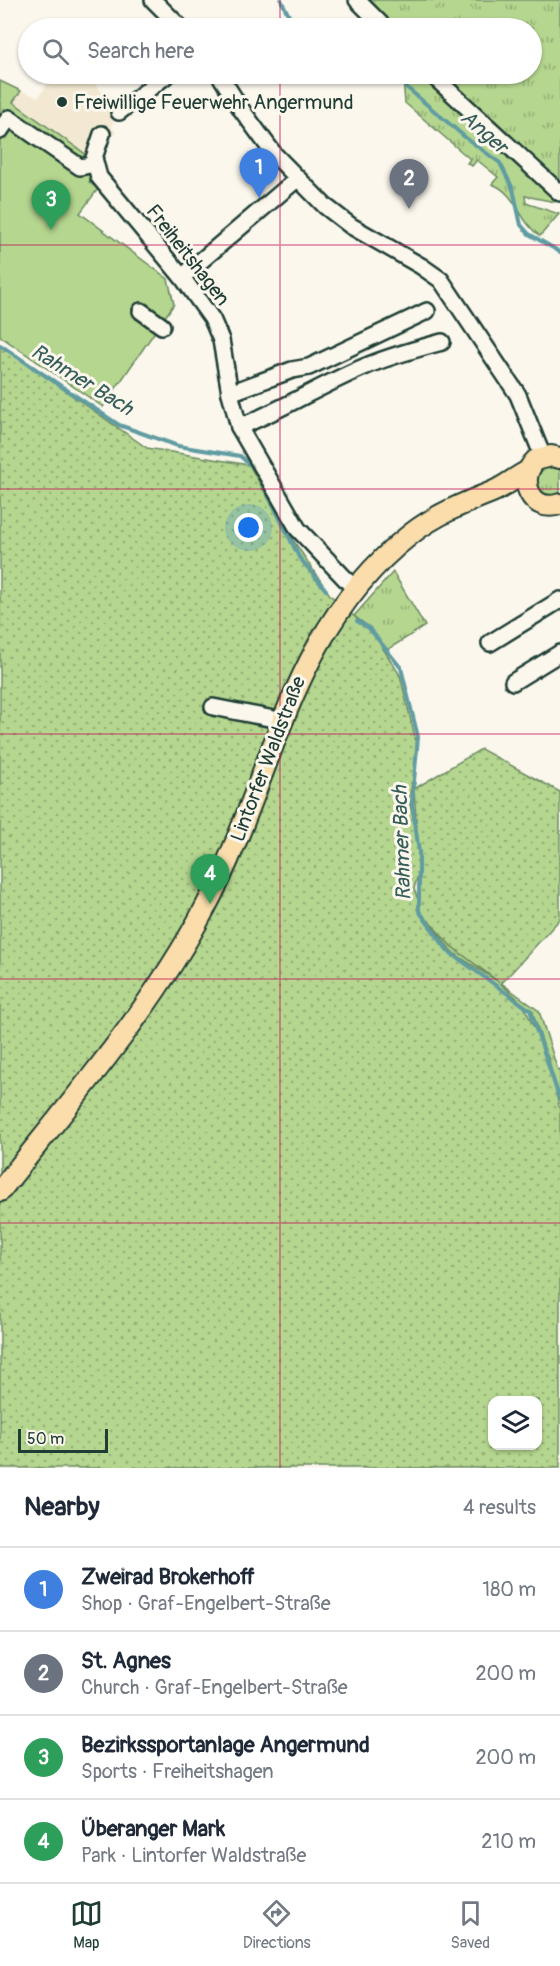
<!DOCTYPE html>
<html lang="en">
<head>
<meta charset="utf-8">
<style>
	body { margin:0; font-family:Pangolin,sans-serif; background:#f2f2f3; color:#1f2937 }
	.controls { position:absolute; right:18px; bottom:18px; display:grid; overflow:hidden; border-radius:12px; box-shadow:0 2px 4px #0004 }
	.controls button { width:54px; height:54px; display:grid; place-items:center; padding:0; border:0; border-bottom:2px solid #e0e1e3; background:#fff; color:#1f2937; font:30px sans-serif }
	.scale { position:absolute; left:18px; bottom:15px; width:90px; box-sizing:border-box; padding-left:6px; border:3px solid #1f3d34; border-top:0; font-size:16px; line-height:21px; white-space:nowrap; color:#1f3d34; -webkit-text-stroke:4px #fbf7ec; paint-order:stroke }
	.you { position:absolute; left:249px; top:528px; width:21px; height:21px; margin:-15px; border:4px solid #fff; border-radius:50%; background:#1a73e8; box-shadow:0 0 0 9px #1a73e833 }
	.badge { display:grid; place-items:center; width:39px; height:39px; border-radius:50%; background:#1f3d34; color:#fff; font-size:20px; font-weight:700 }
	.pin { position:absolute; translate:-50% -50px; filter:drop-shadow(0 2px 3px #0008) }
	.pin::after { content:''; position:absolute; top:32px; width:21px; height:18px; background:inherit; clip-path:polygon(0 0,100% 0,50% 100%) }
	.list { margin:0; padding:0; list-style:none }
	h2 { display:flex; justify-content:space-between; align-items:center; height:78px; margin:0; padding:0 24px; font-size:26px }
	h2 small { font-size:20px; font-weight:400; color:#747a83 }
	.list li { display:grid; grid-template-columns:39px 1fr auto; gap:18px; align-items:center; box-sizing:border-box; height:84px; padding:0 24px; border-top:2px solid #e0e1e3 }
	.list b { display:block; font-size:22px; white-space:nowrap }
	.list p { margin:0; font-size:20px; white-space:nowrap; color:#747a83 }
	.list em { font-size:20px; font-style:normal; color:#747a83 }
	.icon { flex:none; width:33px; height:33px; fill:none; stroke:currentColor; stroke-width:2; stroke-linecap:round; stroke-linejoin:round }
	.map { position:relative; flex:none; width:560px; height:1468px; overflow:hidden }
	.search { position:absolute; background:#fff; box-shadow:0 2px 4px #0004; left:18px; right:18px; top:18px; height:66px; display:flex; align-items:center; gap:15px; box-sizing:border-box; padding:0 21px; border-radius:33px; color:#747a83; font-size:22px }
	.sheet { height:414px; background:#fff }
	nav { display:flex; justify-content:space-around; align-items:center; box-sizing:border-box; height:84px; border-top:2px solid #e0e1e3; background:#fff; font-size:16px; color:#747a83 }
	nav a { display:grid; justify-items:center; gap:3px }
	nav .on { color:#1f3d34 }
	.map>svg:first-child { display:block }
	.built { fill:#f3e9d2 }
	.grass { fill:url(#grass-tufts); stroke:#6a8a62; stroke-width:1.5 }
	.park { fill:url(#park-dots); stroke:#6a8a62; stroke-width:1.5; fill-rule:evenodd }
	.pitch { fill:#b5d68f; stroke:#6a8a62; stroke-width:1.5 }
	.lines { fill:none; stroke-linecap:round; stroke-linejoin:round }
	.stream { stroke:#619ca2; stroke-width:4 }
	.minor-casing { stroke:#1f3d34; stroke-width:20 }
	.major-casing { stroke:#1f3d34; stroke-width:24 }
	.minor { stroke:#fbf7ec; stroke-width:15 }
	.major { stroke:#faddab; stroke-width:20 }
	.grid { fill:none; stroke:#c2185b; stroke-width:1.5; stroke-opacity:0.55 }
	.poi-dot { fill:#1f3d34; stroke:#fbf7ec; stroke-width:2 }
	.labels { text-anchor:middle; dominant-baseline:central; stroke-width:6; stroke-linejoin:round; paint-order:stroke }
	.poi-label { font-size:20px; fill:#1f3d34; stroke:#fbf7ec; text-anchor:start }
	.street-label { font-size:20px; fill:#1f3d34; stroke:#fbf7ec }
	.water-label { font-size:21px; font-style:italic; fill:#355d59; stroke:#fbf7ec }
</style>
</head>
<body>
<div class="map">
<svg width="560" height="1468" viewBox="0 0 560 1468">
	<defs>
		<pattern id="grass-tufts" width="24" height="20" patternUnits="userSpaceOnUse" patternTransform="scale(1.5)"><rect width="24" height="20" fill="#b5d68f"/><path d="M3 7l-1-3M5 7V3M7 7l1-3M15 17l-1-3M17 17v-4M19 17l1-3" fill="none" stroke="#93af76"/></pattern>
		<pattern id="park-dots" width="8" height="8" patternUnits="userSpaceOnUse" patternTransform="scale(1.5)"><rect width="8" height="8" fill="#b5d68f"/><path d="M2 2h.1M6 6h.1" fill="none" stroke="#93af76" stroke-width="1.8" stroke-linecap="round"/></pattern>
	</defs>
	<rect width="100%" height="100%" fill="#fbf7ec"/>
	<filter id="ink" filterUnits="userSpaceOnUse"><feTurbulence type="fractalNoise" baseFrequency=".0167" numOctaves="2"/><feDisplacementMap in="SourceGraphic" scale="12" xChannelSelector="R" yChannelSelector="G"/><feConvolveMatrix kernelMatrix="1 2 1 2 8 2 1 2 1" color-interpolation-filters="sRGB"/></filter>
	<g filter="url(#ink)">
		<!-- built -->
		<polygon class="built" points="55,74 87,74 121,115 113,120 112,127 116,133 84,153 13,101 21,91 38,97"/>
		<!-- grass -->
		<g class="grass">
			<polygon points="361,0 560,0 560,184 437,74 532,74 532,28 390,28"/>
			<path d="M396 74H427L559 197 555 202 525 196 526 203 559 214 540 236C519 222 517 193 492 184L498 177 477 160 472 166 467 163 470 159 405 103 403 79Z"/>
			<polygon points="560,465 560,495 549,497 540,493 534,480 540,467"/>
			<polygon points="393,572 425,626 387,650 369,627 354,616"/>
			<polygon points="420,911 451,946 539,1011 558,1071 560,1070 560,1098 532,1010 449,950"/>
		</g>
		<!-- park -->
		<path class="park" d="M0 345 147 448 249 465 287 531 330 595 373 633 400 675 418 750 409 800 417 833 414 789 481 749 560 792V919L501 984 523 1004 549 1060 560 1111V1468H0ZM420 867V904L414 889ZM425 917 451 946 499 982 453 953ZM492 1400H538V1446H492Z"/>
		<!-- pitch -->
		<polygon class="pitch" points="0,81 21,91 13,102 84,153 84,161 92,179 89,182 98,189 80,213 168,279 174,304 103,407 0,336"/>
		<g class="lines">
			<!-- stream -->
			<g class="stream">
				<polyline points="281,0 289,16 300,28"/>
				<polyline points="391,74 466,138 500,163 513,189 521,225 529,234 560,252"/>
				<polyline points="0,345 119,425 178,446 240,456 256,470 299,557 326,590"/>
				<polyline points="357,621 369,628 401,668 418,737 412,803 419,852 419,911 448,951 530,1010 560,1100"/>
			</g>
			<!-- minor casing -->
			<g class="minor-casing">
				<g id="minor">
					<polyline points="153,0 181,28"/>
					<polyline points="357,0 385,28"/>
					<polyline points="281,28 287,25"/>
					<polyline points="219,74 241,109 274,154 325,206 351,226 421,266 441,280 518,395 543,457"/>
					<polyline points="431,74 560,193"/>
					<polyline points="119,112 168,74"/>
					<polyline points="0,131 9,118 80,167 95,164"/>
					<polyline points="102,134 94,158 99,177 182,277 212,319 221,340 230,393 239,427 298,529 355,589"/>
					<polyline points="182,277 297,179"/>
					<polyline points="141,311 162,326"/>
					<polyline points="230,393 292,370 309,367 427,311"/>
					<path d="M239 427C282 410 321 385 364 367 389 356 416 349 442 342"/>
					<polyline points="490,643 560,600"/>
					<polyline points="513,682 560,653"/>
					<polyline points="213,707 284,721"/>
				</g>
			</g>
			<!-- major casing -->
			<g class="major-casing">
				<g id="major">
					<path d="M560 458 551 456 536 460C516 479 531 514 560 504"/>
					<path d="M0 1191C72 1100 150 1012 205 908 274 779 288 630 411 534 435 515 464 503 492 492 504 487 516 477 528 471"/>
				</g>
			</g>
			<!-- minor -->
			<use href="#minor" class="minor"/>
			<!-- major -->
			<use href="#major" class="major"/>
		</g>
	</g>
	<!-- grid -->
	<path class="grid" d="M280 0V28M280 74V1468M0 245H560M0 489H560M0 734H560M0 979H560M0 1223H560"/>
	<!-- markers -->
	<circle class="poi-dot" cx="62" cy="102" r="6"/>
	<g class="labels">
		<!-- poi labels -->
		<g class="poi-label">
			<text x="74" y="102">Freiwillige Feuerwehr Angermund</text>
		</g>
		<!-- street labels -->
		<g class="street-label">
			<text transform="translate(188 255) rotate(52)">Freiheitshagen</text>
			<text transform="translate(268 759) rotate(-69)">Lintorfer Waldstraße</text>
		</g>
		<!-- water labels -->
		<g class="water-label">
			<text transform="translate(484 132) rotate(41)">Anger</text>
			<text transform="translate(82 380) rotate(32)">Rahmer Bach</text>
			<text transform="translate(402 843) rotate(-92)">Rahmer Bach</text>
		</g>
	</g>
</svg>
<div class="controls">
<button><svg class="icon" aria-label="layers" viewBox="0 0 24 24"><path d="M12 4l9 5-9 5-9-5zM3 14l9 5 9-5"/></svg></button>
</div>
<div class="scale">50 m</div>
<div class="you"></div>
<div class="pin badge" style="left:259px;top:198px;background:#3f7fe0">1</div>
<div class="pin badge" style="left:409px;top:209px;background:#6b7280">2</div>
<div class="pin badge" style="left:51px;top:230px;background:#2e9e5b">3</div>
<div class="pin badge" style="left:210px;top:904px;background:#2e9e5b">4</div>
<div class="search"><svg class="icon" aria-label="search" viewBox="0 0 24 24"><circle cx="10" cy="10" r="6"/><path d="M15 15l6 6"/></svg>Search here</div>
</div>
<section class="sheet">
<h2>Nearby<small>4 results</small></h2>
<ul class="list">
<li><span class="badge" style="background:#3f7fe0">1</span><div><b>Zweirad Brokerhoff</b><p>Shop · Graf-Engelbert-Straße</p></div><em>180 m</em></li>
<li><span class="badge" style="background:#6b7280">2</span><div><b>St. Agnes</b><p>Church · Graf-Engelbert-Straße</p></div><em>200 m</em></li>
<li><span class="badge" style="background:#2e9e5b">3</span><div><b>Bezirkssportanlage Angermund</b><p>Sports · Freiheitshagen</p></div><em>200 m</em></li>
<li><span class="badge" style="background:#2e9e5b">4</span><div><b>Überanger Mark</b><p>Park · Lintorfer Waldstraße</p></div><em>210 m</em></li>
</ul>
</section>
<nav>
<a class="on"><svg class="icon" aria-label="map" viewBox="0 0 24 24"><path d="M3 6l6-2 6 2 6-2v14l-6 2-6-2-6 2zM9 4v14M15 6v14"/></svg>Map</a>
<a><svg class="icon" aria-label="directions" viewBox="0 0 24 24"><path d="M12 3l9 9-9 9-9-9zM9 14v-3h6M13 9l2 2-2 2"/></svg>Directions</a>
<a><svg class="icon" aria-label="saved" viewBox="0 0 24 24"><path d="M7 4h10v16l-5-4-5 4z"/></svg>Saved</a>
</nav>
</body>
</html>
